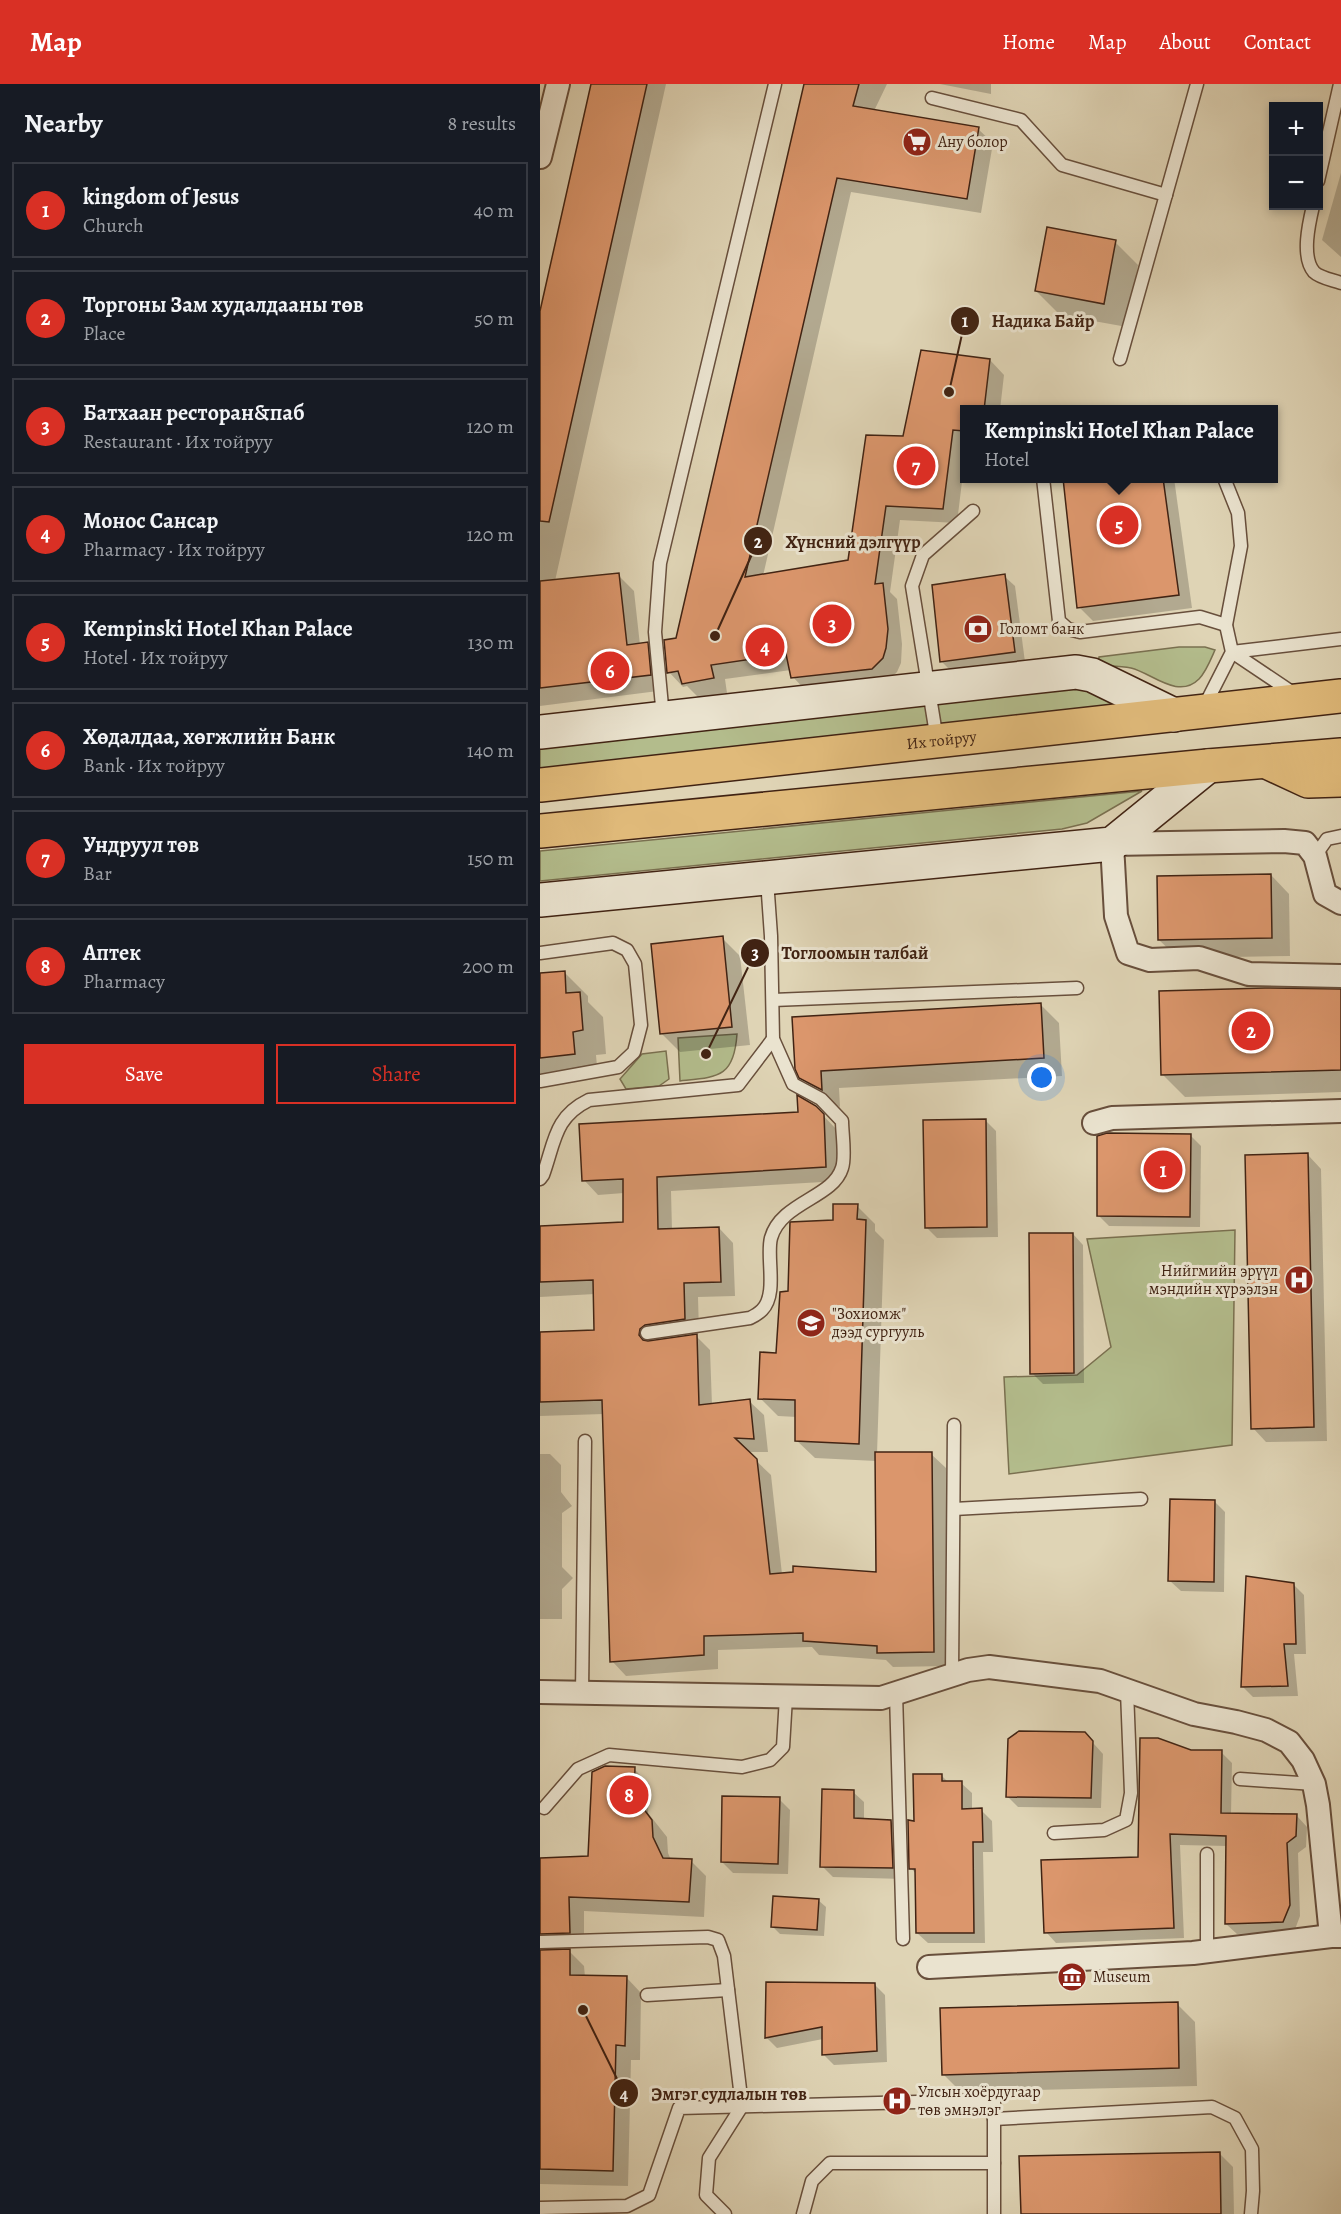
<!DOCTYPE html>
<html lang="en">
<head>
<meta charset="utf-8">
<style>
	body { margin:0; font-family:Alegreya,serif; background:#242831; color:#f1f3f6 }
	.controls { position:absolute; right:18px; top:18px; display:grid; overflow:hidden; border-radius:0px; box-shadow:0 3px 9px #0003 }
	.controls button { width:54px; height:54px; display:grid; place-items:center; padding:0; border:0; border-bottom:2px solid #363941; background:#171b24; color:#f1f3f6; font:30px sans-serif }
	.you { position:absolute; left:502px; top:994px; width:21px; height:21px; margin:-15px; border:4px solid #fff; border-radius:50%; background:#1a73e8; box-shadow:0 0 0 9px #1a73e833 }
	.badge { display:grid; place-items:center; width:39px; height:39px; border-radius:50%; background:#d93025; color:#fff; font-size:20px; font-weight:700 }
	.pin { position:absolute; translate:-50% -50%; border:3px solid #fff; box-shadow:0 2px 6px #0006 }
	.popup { position:absolute; left:420px; top:321px; width:318px; height:78px; box-sizing:border-box; display:grid; place-content:center; border-radius:0px; background:#171b24; filter:drop-shadow(0 2px 4px #0005); font-size:20px; white-space:nowrap; color:#9ea1a6 }
	.popup b { font-size:22px; color:#f1f3f6 }
	.popup::after { content:''; position:absolute; left:50%; top:100%; margin-left:-12px; border:12px solid transparent; border-top-color:#171b24 }
	.list { margin:0; padding:0; list-style:none }
	h2 { display:flex; justify-content:space-between; align-items:center; height:78px; margin:0; padding:0 24px; font-size:26px }
	h2 small { font-size:20px; font-weight:400; color:#9ea1a6 }
	.list li { display:grid; grid-template-columns:39px 1fr auto; gap:18px; align-items:center; box-sizing:border-box; height:96px; margin:0 12px 12px; padding:0 12px; border:2px solid #363941; border-radius:0px }
	.list b { display:block; font-size:22px; white-space:nowrap }
	.list p { margin:0; font-size:20px; white-space:nowrap; color:#9ea1a6 }
	.list em { font-size:20px; font-style:normal; color:#9ea1a6 }
	.actions { display:flex; gap:12px; padding:18px 24px }
	.actions a { flex:1; padding:14px 0; border:2px solid #d93025; border-radius:0px; text-align:center; font-size:21px; color:#d93025 }
	.actions .main { background:#d93025; color:#fff }
	.map { position:relative; flex:none; width:801px; height:2130px; overflow:hidden }
	header { display:flex; align-items:center; gap:36px; box-sizing:border-box; height:84px; padding:0 30px; background:#d93025; color:#fff }
	header strong { font-size:28px }
	nav { display:flex; gap:33px; margin-inline-start:auto; font-size:21px }
	main { display:flex }
	aside { flex:1; background:#171b24 }
	.map>svg:first-child { display:block }
	.green { fill:#b3bc8c; stroke:#7a7050; stroke-width:1.5 }
	.shadow { fill:#0003 }
	.building { fill:#db966c; stroke:#412313; stroke-width:1.5 }
	.lines { fill:none; stroke-linecap:round; stroke-linejoin:round }
	.lane-casing { stroke:#684f3c; stroke-width:15 }
	.street-casing { stroke:#684f3c; stroke-width:26 }
	.secondary-casing { stroke:#412313; stroke-width:36 }
	.primary-casing { stroke:#412313; stroke-width:36 }
	.highway-casing { stroke:#412313; stroke-width:36 }
	.lane { stroke:#eae3cf; stroke-width:12 }
	.street { stroke:#eae3cf; stroke-width:22 }
	.secondary { stroke:#eae3cf; stroke-width:33 }
	.primary { stroke:#e0ba7a; stroke-width:33 }
	.highway { stroke:#e0ba7a; stroke-width:33 }
	.labels { text-anchor:middle; dominant-baseline:central; stroke-width:6; stroke-linejoin:round; paint-order:stroke }
	.poi-label { font-size:16px; fill:#412313; stroke:#eae3cf; text-anchor:start }
	.street-label { font-size:16px; fill:#412313; stroke:#eae3cf }
	.leader { fill:none; stroke:#412313; stroke-width:2 }
	.callout-dot { fill:#412313; stroke:#eae3cf; stroke-width:2 }
	.mark-label { font-size:18px; text-anchor:middle; font-weight:bold; fill:#fff }
	.callout-label { font-size:18px; text-anchor:middle; font-weight:bold; fill:#412313; stroke:#eae3cf; stroke-width:6; stroke-linejoin:round; paint-order:stroke }
</style>
</head>
<body>
<header>
<strong>Map</strong>
<nav><a>Home</a><a>Map</a><a>About</a><a>Contact</a></nav>
</header>
<main>
<aside>
<h2>Nearby<small>8 results</small></h2>
<ul class="list">
<li><span class="badge">1</span><div><b>kingdom of Jesus</b><p>Church</p></div><em>40 m</em></li>
<li><span class="badge">2</span><div><b>Торгоны Зам худалдааны төв</b><p>Place</p></div><em>50 m</em></li>
<li><span class="badge">3</span><div><b>Батхаан ресторан&amp;паб</b><p>Restaurant · Их тойруу</p></div><em>120 m</em></li>
<li><span class="badge">4</span><div><b>Монос Сансар</b><p>Pharmacy · Их тойруу</p></div><em>120 m</em></li>
<li><span class="badge">5</span><div><b>Kempinski Hotel Khan Palace</b><p>Hotel · Их тойруу</p></div><em>130 m</em></li>
<li><span class="badge">6</span><div><b>Хөдалдаа, хөгжлийн Банк</b><p>Bank · Их тойруу</p></div><em>140 m</em></li>
<li><span class="badge">7</span><div><b>Ундруул төв</b><p>Bar</p></div><em>150 m</em></li>
<li><span class="badge">8</span><div><b>Аптек</b><p>Pharmacy</p></div><em>200 m</em></li>
</ul>
<div class="actions"><a class="main">Save</a><a>Share</a></div>
</aside>
<div class="map">
<svg width="801" height="2130" viewBox="0 0 801 2130">
	<rect width="100%" height="100%" fill="#dfd4b5"/>
	<filter id="stains"><feTurbulence type="fractalNoise" baseFrequency=".00333" numOctaves="4"/><feColorMatrix values="0 0 0 0 .2 0 0 0 0 .09 0 0 0 0 .02 0 0 0 .5 -.17"/></filter>
	<radialGradient id="worn" r=".72"><stop offset=".6" stop-color="#630" stop-opacity="0"/><stop offset="1" stop-color="#630" stop-opacity=".3"/></radialGradient>
	<!-- green -->
	<g class="green">
		<path d="M639 563H665L675 566C671 575 666 588 659 595 638 616 612 589 591 584 580 582 569 582 558 581L559 573Z"/>
		<polygon points="536,601 591,620 0,686 0,656"/>
		<polygon points="602,707 547,739 522,745 0,797 0,767"/>
		<path d="M197 950C194 994 178 993 140 997L138 954Z"/>
		<polygon points="126,967 129,995 119,1002 86,1005 80,995 102,970"/>
		<polygon points="695,1146 692,1361 469,1390 464,1293 537,1291 571,1263 547,1155"/>
	</g>
	<!-- shadow -->
	<g class="shadow">
		<polygon points="52,0 126,0 15,497 78,491 94,507 100,561 107,560 123,576 126,606 0,622 0,234"/>
		<polygon points="266,0 347,0 334,27 438,45 453,59 441,129 311,108 223,492 310,477 365,353 450,276 464,291 460,326 424,326 424,381 417,439 360,436 350,508 357,515 362,560 361,579 357,588 346,599 267,608 253,593 251,586 185,595 187,609 159,614 147,602 143,603 129,588"/>
		<polygon points="400,0 451,0 451,10"/>
		<polygon points="801,89 801,173 782,156"/>
		<polygon points="575,158 598,181 587,243 520,231 496,207"/>
		<polygon points="524,394 634,394 652,524 553,537 539,523"/>
		<polygon points="464,492 475,502 485,578 412,588 401,577"/>
		<polygon points="731,791 749,810 750,872 638,874 619,856"/>
		<polygon points="182,854 200,872 210,961 140,968 122,950"/>
		<polygon points="24,888 48,912 48,918 63,933 66,970 56,971 58,993 7,998 0,991 0,890"/>
		<polygon points="801,907 801,1008 645,1013 623,991"/>
		<polygon points="500,920 519,939 522,992 299,1004 300,1023 279,1012 261,993 257,984"/>
		<polygon points="275,1023 297,1046 300,1097 131,1107 132,1146 179,1144 193,1159 195,1212 158,1213 159,1249 154,1250 170,1266 172,1321 209,1317 224,1331 228,1368 207,1368 231,1391 242,1490 338,1489 336,1377 275,1374 256,1356 257,1333 238,1332 220,1314 238,1271 250,1208 294,1138 317,1122 335,1140 335,1147 344,1156 337,1370 391,1370 406,1384 407,1582 353,1583 346,1576 279,1571 272,1563 178,1566 178,1585 86,1592 72,1577 64,1330 0,1332 0,1249 56,1248 55,1210 0,1213 0,1144 85,1140 84,1109 58,1111 44,1096"/>
		<polygon points="445,1036 456,1047 458,1153 397,1154 387,1144"/>
		<polygon points="651,1052 661,1062 660,1143 569,1142 558,1131"/>
		<polygon points="768,1071 781,1085 787,1357 726,1358 713,1344"/>
		<polygon points="533,1150 543,1161 544,1299 503,1300 492,1289"/>
		<polygon points="0,1370 10,1370 21,1381 21,1408 32,1422 22,1429 22,1483 33,1494 22,1505 22,1535 0,1535"/>
		<polygon points="674,1417 685,1428 684,1508 641,1507 630,1497"/>
		<polygon points="753,1500 764,1511 766,1570 754,1570 758,1612 713,1613 702,1602"/>
		<polygon points="545,1650 563,1670 561,1724 478,1723 467,1712"/>
		<polygon points="651,1667 681,1668 692,1679 691,1731 757,1732 767,1743 766,1763 758,1769 760,1832 754,1848 697,1850 686,1840 688,1762 640,1761 644,1854 516,1859 506,1848 600,1774"/>
		<polygon points="94,1685 109,1700 108,1729 127,1753 128,1769 131,1776 151,1777 166,1792 164,1833 44,1827 44,1864 26,1864 44,1882 45,1893 86,1893 101,1909 100,1976 91,1976 88,2102 0,2100 0,1776 50,1774"/>
		<polygon points="401,1691 409,1699 421,1699 432,1709 432,1726 441,1726 452,1737 453,1768 443,1768 445,1859 388,1859 377,1849 376,1790 371,1784 376,1738"/>
		<polygon points="313,1708 324,1718 324,1736 351,1737 362,1748 363,1795 293,1793 282,1782"/>
		<polygon points="239,1715 250,1726 248,1790 193,1789 182,1778"/>
		<polygon points="278,1816 286,1823 284,1852 240,1850 233,1843"/>
		<polygon points="334,1900 345,1911 347,1978 294,1981 283,1970 283,1955 237,1964 226,1953"/>
		<polygon points="637,1920 655,1938 657,2002 421,2008 403,1990"/>
		<polygon points="679,2069 693,2083 694,2130 482,2130"/>
	</g>
	<!-- building -->
	<g class="building">
		<polygon points="51,0 107,0 9,438 0,437 0,227"/>
		<polygon points="264,0 319,0 313,22 439,43 427,115 297,94 205,493 308,476 326,351 363,352 381,266 450,275 444,326 424,326 424,347 413,346 403,425 346,422 335,500 343,499 348,545 346,564 343,574 332,585 251,594 246,570 171,581 174,594 142,600 138,587 127,589 124,556 136,554"/>
		<polygon points="507,143 576,156 564,220 495,207"/>
		<polygon points="523,394 623,394 639,511 537,524"/>
		<polygon points="79,489 87,561 108,558 111,591 0,604 0,497"/>
		<polygon points="465,490 475,568 400,578 392,501"/>
		<polygon points="731,790 732,854 618,856 617,792"/>
		<polygon points="183,852 192,943 120,950 111,860"/>
		<polygon points="25,887 26,909 40,908 43,946 33,948 35,970 0,974 0,889"/>
		<polygon points="725,904 801,905 801,986 621,991 619,907"/>
		<polygon points="501,919 504,974 281,987 282,1006 259,994 255,985 252,933"/>
		<polygon points="257,1011 276,1022 284,1030 286,1083 117,1093 118,1145 179,1143 181,1198 144,1199 145,1235 105,1241 100,1245 99,1251 103,1256 108,1257 157,1250 159,1321 210,1315 214,1355 195,1354 217,1375 230,1490 253,1488 253,1482 336,1488 335,1368 392,1368 394,1568 337,1569 337,1562 263,1557 263,1549 164,1552 164,1571 70,1578 62,1316 0,1318 0,1248 54,1246 53,1196 0,1198 0,1142 83,1138 83,1095 42,1097 39,1040 258,1028"/>
		<polygon points="446,1035 447,1143 385,1144 383,1036"/>
		<polygon points="567,1049 651,1050 650,1133 557,1132 557,1052"/>
		<polygon points="768,1069 774,1343 711,1345 705,1071"/>
		<polygon points="293,1120 318,1120 317,1135 326,1136 319,1360 255,1357 255,1316 218,1315 220,1268 236,1269 240,1208 248,1207 250,1138 293,1136"/>
		<polygon points="489,1149 533,1149 534,1289 490,1290"/>
		<polygon points="630,1415 675,1416 674,1498 628,1497"/>
		<polygon points="706,1492 754,1499 756,1560 744,1560 748,1602 701,1603"/>
		<polygon points="479,1647 545,1648 553,1657 551,1714 466,1713 468,1655"/>
		<polygon points="600,1654 618,1654 651,1666 682,1666 681,1729 757,1730 756,1752 747,1759 750,1821 743,1838 685,1840 686,1752 630,1750 634,1844 504,1849 501,1776 598,1773"/>
		<polygon points="65,1682 95,1683 94,1712 112,1736 113,1753 123,1774 152,1775 149,1818 29,1813 30,1849 0,1850 0,1774 48,1772 52,1688"/>
		<polygon points="373,1690 402,1690 402,1697 422,1697 422,1725 442,1724 443,1758 433,1758 434,1849 376,1849 375,1785 369,1785 368,1736 374,1737"/>
		<polygon points="282,1705 314,1706 314,1734 351,1736 353,1784 280,1783"/>
		<polygon points="182,1712 240,1713 238,1780 181,1778"/>
		<polygon points="233,1812 279,1815 277,1846 231,1843"/>
		<polygon points="30,1865 30,1891 87,1892 85,1962 76,1961 73,2087 0,2085 0,1866"/>
		<polygon points="226,1898 335,1899 337,1967 282,1971 282,1943 225,1954"/>
		<polygon points="638,1918 639,1984 402,1991 400,1924"/>
		<polygon points="680,2068 681,2130 481,2130 479,2072"/>
	</g>
	<g class="lines">
		<!-- lane casing -->
		<g class="lane-casing">
			<g id="lane">
				<polyline points="392,14 481,36 522,81 626,111"/>
				<polyline points="778,97 800,0"/>
				<path d="M773 122C769 139 761 173 774 188 780 194 793 196 801 199"/>
				<polyline points="580,275 657,0"/>
				<polyline points="503,394 519,537 528,545 540,548 660,533 686,541"/>
				<polyline points="692,568 801,555"/>
				<polyline points="692,568 756,611"/>
				<polyline points="663,625 692,568 686,541 701,462 698,429 684,394"/>
				<polyline points="123,633 115,548 120,479 235,0"/>
				<polyline points="397,656 372,502 383,471 433,427"/>
				<polyline points="775,772 787,755 801,752"/>
				<polyline points="0,869 73,859 87,866 95,880 101,941 94,968 78,983 0,997"/>
				<polyline points="233,916 537,904"/>
				<path d="M0 1095 3 1091C15 1058 14 1033 49 1016L198 1001 233 955"/>
				<path d="M107 1249 210 1234C214 1232 219 1229 222 1226 238 1210 226 1173 231 1154 241 1118 293 1114 302 1084 306 1073 302 1049 302 1037L281 1015 253 1000 233 955 231 852 227 796"/>
				<polyline points="414,1425 601,1415"/>
				<polyline points="412,1591 414,1341"/>
				<polyline points="356,1609 363,1855"/>
				<polyline points="42,1610 45,1357"/>
				<polyline points="700,1695 774,1700"/>
				<polyline points="4,1724 38,1685 69,1671 202,1683 230,1676 243,1663 246,1613"/>
				<polyline points="514,1749 564,1746 586,1736 591,1709 587,1607"/>
				<polyline points="667,1770 667,1867"/>
				<polyline points="0,1858 168,1853 178,1856 184,1872 202,2022 169,2074 166,2111 185,2130"/>
				<polyline points="107,1911 188,1906"/>
				<polyline points="454,2035 672,2023 695,2034 712,2065 713,2107 711,2130"/>
				<polyline points="0,2124 87,2122 109,2111 139,2024 454,2016 454,2130"/>
				<polyline points="263,2130 272,2097 290,2079 454,2079"/>
			</g>
		</g>
		<!-- street casing -->
		<g class="street-casing">
			<g id="street">
				<polyline points="0,73 18,0"/>
				<polyline points="801,819 785,810 775,772 765,759 744,757 572,760 576,832 588,869 610,876 659,874 709,890 801,892"/>
				<polyline points="554,1039 572,1034 801,1027"/>
				<polyline points="0,1608 341,1614 428,1586 449,1583 560,1597 654,1630 696,1638 726,1646 749,1658 763,1676 774,1700 778,1721 791,1852 801,1852"/>
				<polyline points="389,1883 653,1869 791,1852"/>
			</g>
		</g>
		<!-- secondary casing -->
		<g class="secondary-casing">
			<g id="secondary">
				<polyline points="0,648 536,588 552,591 634,631"/>
				<polyline points="0,816 572,760 668,682"/>
			</g>
		</g>
		<!-- primary casing -->
		<g class="primary-casing">
			<g id="primary">
				<path id="s1" d="M0 701 801 612"/>
				<polyline points="0,747 668,682 801,671"/>
			</g>
		</g>
		<!-- highway casing -->
		<g class="highway-casing">
			<polyline id="highway" points="727,678 768,697 801,696"/>
		</g>
		<!-- lane -->
		<use href="#lane" class="lane"/>
		<!-- street -->
		<use href="#street" class="street"/>
		<!-- secondary -->
		<use href="#secondary" class="secondary"/>
		<!-- primary -->
		<use href="#primary" class="primary"/>
		<!-- highway -->
		<use href="#highway" class="highway"/>
	</g>
	<!-- icons -->
	<defs>
		<g id="supermarket-disc" transform="scale(1.5)"><circle r="9.5" fill="#8f2418" stroke="#eae3cf"/><path d="M-6-5.5h2.5l.6 2H6L4.5 2H-2.5L-4.4-4H-6ZM-1.5 3.2a1.3 1.3 0 1 0 .1 0ZM3 3.2a1.3 1.3 0 1 0 .1 0Z" fill="#fff"/></g>
		<g id="bank-disc" transform="scale(1.5)"><circle r="9.5" fill="#8f2418" stroke="#eae3cf"/><path d="M-6-4H6V4H-6ZM0-2.3a2.3 2.3 0 1 0 0 4.6a2.3 2.3 0 1 0 0-4.6Z" fill="#fff"/></g>
		<g id="hospital-disc" transform="scale(1.5)"><circle r="9.5" fill="#8f2418" stroke="#eae3cf"/><path d="M-5-5h3v3.5h4V-5h3V5h-3V1.5h-4V5h-3Z" fill="#fff"/></g>
		<g id="university-disc" transform="scale(1.5)"><circle r="9.5" fill="#8f2418" stroke="#eae3cf"/><path d="M0-5L7-2L0 1L-7-2ZM-4 1L0 2.5L4 1V4Q0 6-4 4Z" fill="#fff"/></g>
		<g id="museum-disc" transform="scale(1.5)"><circle r="9.5" fill="#8f2418" stroke="#eae3cf"/><path d="M0-6L6-3V-2H-6V-3ZM-5-1h2V3h-2ZM-1-1h2V3h-2ZM3-1h2V3H3ZM-6 4H6V6H-6Z" fill="#fff"/></g>
	</defs>
	<g fill-rule="evenodd">
		<use href="#supermarket-disc" x="377" y="58"/>
		<use href="#bank-disc" x="438" y="545"/>
		<use href="#hospital-disc" x="759" y="1196"/>
		<use href="#university-disc" x="271" y="1239"/>
		<use href="#museum-disc" x="532" y="1893"/>
		<use href="#hospital-disc" x="357" y="2017"/>
	</g>
	<g class="labels">
		<!-- poi labels -->
		<g class="poi-label">
			<text x="398" y="58">Ану болор</text>
			<text x="459" y="545">Голомт банк</text>
			<text x="738" y="1187" text-anchor="end">Нийгмийн эрүүл<tspan x="738" dy="18">мэндийн хүрээлэн</tspan></text>
			<text x="292" y="1230">"Зохиомж"<tspan x="292" dy="18">дээд сургууль</tspan></text>
			<text x="553" y="1893">Museum</text>
			<text x="378" y="2008">Улсын хоёрдугаар<tspan x="378" dy="18">төв эмнэлэг</tspan></text>
		</g>
		<!-- street labels -->
		<g class="street-label">
			<text stroke="none"><textPath href="#s1" startOffset="404">Их тойруу</textPath></text>
		</g>
	</g>
	<!-- callouts -->
	<path class="leader" d="M409 308L425 237M175 552L218 457M166 970L215 869M43 1926L84 2009"/>
	<g class="callout-dot">
		<circle cx="409" cy="308" r="6"/>
		<circle cx="175" cy="552" r="6"/>
		<circle cx="166" cy="970" r="6"/>
		<circle cx="43" cy="1926" r="6"/>
		<circle cx="425" cy="237" r="15"/>
		<circle cx="218" cy="457" r="15"/>
		<circle cx="215" cy="869" r="15"/>
		<circle cx="84" cy="2009" r="15"/>
	</g>
	<g class="mark-label">
		<text x="425" y="243">1</text>
		<text x="218" y="464">2</text>
		<text x="215" y="875">3</text>
		<text x="84" y="2016">4</text>
	</g>
	<g class="callout-label">
		<text x="503" y="243">Надика Байр</text>
		<text x="313" y="464">Хүнсний дэлгүүр</text>
		<text x="315" y="875">Тоглоомын талбай</text>
		<text x="189" y="2016">Эмгэг судлалын төв</text>
	</g>
	<rect width="100%" height="100%" filter="url(#stains)"/>
	<rect width="100%" height="100%" fill="url(#worn)"/>
</svg>
<div class="controls">
<button>+</button>
<button>−</button>
</div>
<div class="you"></div>
<div class="pin badge" style="left:623px;top:1086px">1</div>
<div class="pin badge" style="left:711px;top:947px">2</div>
<div class="pin badge" style="left:292px;top:540px">3</div>
<div class="pin badge" style="left:225px;top:563px">4</div>
<div class="pin badge" style="left:579px;top:441px">5</div>
<div class="popup"><b>Kempinski Hotel Khan Palace</b>Hotel</div>
<div class="pin badge" style="left:70px;top:587px">6</div>
<div class="pin badge" style="left:376px;top:382px">7</div>
<div class="pin badge" style="left:89px;top:1711px">8</div>
</div>
</main>
</body>
</html>
